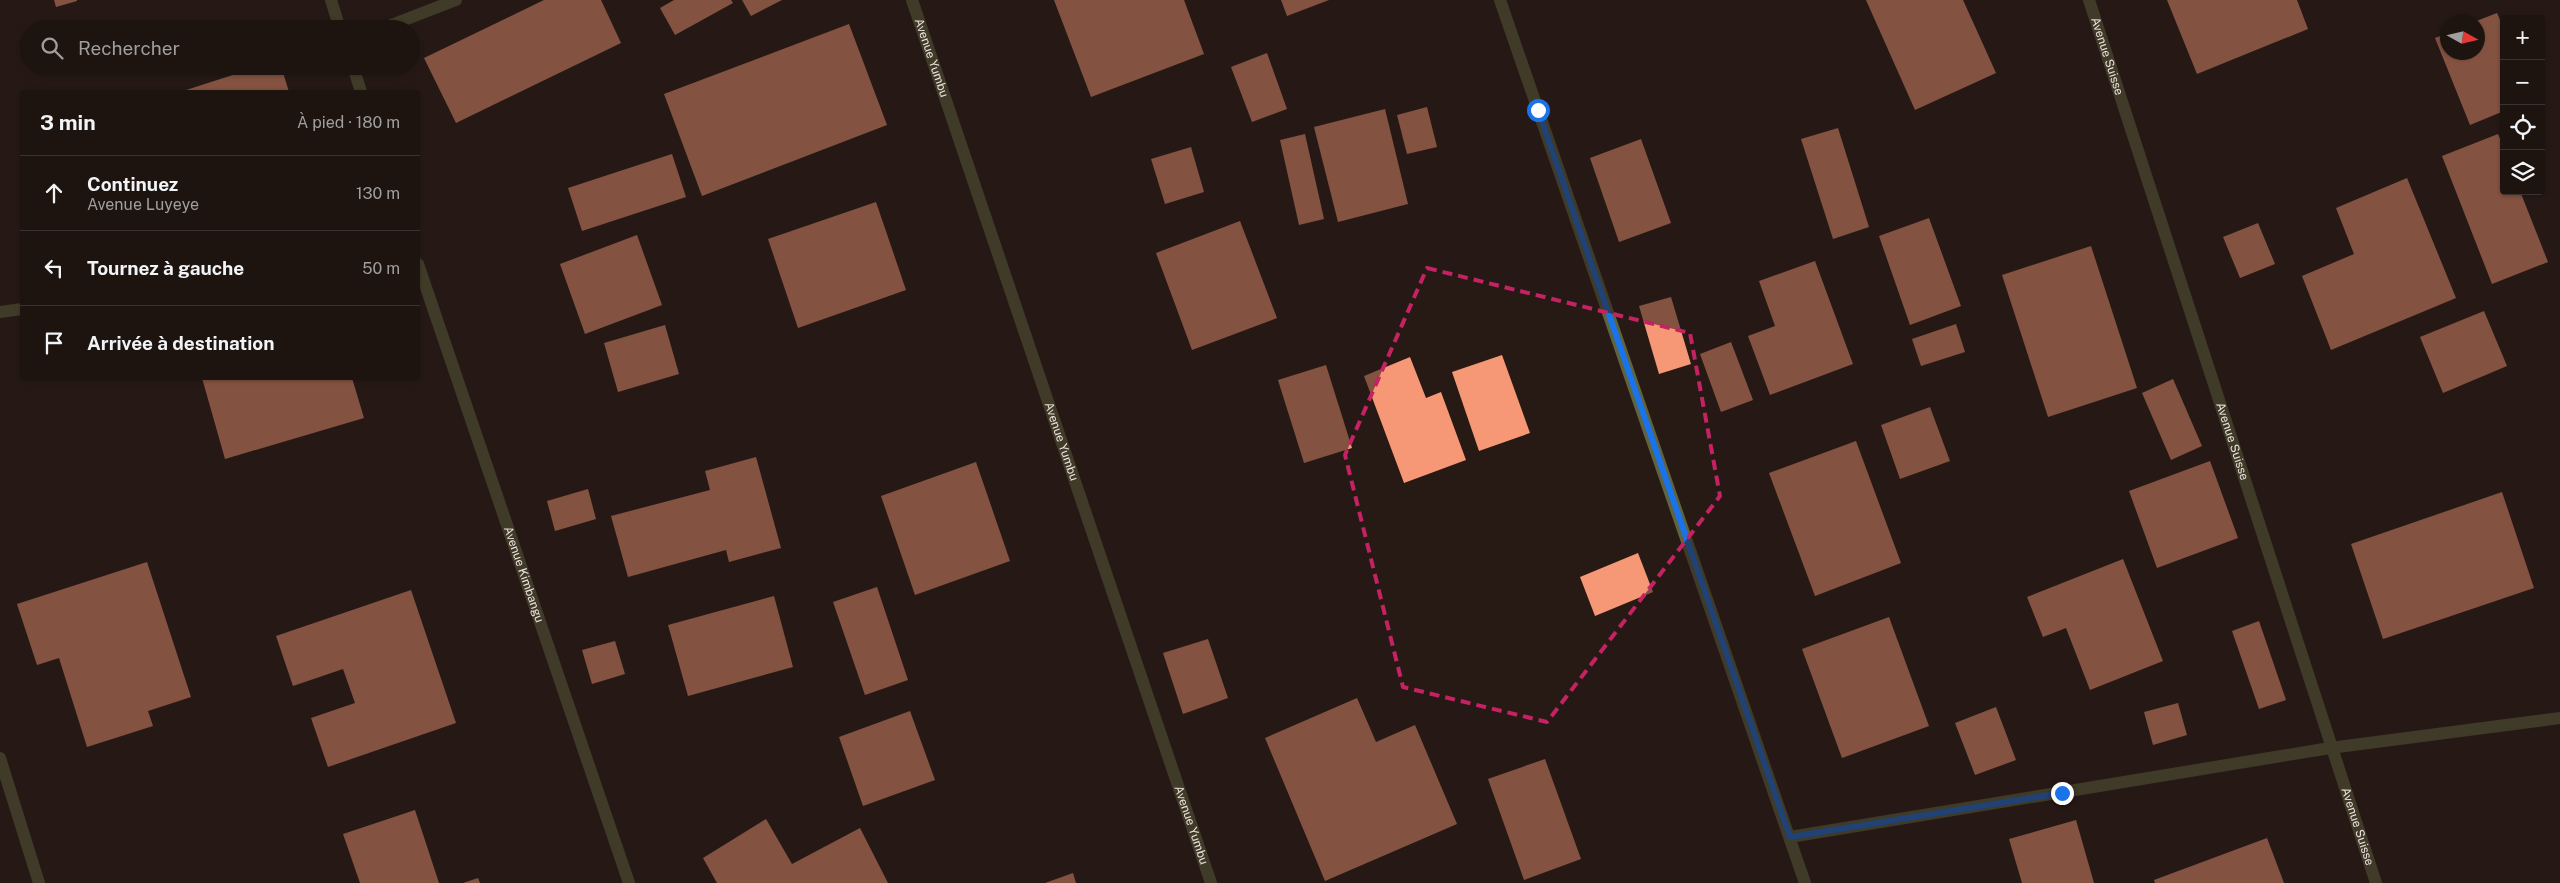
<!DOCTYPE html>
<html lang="fr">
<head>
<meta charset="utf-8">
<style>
	body { margin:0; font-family:"Public Sans",sans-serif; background:#2a211e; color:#f1f3f6 }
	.controls { position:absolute; right:15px; top:15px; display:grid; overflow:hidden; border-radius:5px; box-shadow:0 1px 4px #0004 }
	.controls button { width:45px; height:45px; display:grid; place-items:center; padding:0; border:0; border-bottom:1px solid #3b3330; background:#1d1410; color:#f1f3f6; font:25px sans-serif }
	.compass { position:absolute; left:2440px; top:15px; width:45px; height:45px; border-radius:50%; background:#1d1410; box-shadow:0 1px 4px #0004; rotate:98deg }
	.stop { position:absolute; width:15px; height:15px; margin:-11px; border:4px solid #1a73e8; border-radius:50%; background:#fff }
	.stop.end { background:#1a73e8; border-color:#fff; box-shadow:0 1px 5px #0008 }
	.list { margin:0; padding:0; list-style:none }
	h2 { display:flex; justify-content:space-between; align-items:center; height:65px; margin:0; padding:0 20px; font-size:21px }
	h2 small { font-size:16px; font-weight:400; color:#a09e9f }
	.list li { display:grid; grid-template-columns:32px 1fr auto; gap:15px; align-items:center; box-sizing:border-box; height:75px; padding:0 20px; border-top:1px solid #3b3330 }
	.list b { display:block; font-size:19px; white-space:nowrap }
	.list p { margin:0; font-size:16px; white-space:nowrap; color:#a09e9f }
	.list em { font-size:16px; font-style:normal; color:#a09e9f }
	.icon { flex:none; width:28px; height:28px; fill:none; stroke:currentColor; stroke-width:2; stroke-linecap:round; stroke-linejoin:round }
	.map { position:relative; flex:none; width:2560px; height:883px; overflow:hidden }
	.search { position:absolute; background:#1d1410; box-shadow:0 1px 4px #0004; left:20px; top:20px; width:400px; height:55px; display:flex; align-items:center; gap:12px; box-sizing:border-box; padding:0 18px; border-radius:28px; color:#a09e9f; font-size:19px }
	.panel { position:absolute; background:#1d1410; box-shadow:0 1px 4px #0004; left:20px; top:90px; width:400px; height:290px; border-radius:5px }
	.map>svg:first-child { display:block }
	.building { fill:#f69776 }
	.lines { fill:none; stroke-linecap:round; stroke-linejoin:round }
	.street { stroke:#5f643f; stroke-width:12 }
	.route { stroke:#1a73e8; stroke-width:6 }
	.marked { fill:none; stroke:#c42262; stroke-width:4; stroke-dasharray:10 6; stroke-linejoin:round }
	.labels { text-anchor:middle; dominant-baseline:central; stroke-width:5; stroke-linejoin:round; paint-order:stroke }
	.street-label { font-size:12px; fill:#ece2df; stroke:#1d100c }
</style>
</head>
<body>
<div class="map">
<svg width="2560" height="883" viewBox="0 0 2560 883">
	<rect width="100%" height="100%" fill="#271a15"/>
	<!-- building -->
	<g class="building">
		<polygon points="54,0 77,0 77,1 56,7"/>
		<polygon points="544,0 601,0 621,43 456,123 424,58"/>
		<polygon points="674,0 731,0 733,3 675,35 660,8"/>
		<polygon points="742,0 782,0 751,16"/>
		<polygon points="1054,0 1184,0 1204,54 1091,97"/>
		<polygon points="1281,0 1329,0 1287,16"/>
		<polygon points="1866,0 1963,0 1996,73 1915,110"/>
		<polygon points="2167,0 2297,0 2308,29 2197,74"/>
		<polygon points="2497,13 2504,29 2504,111 2470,125 2435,38 2448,33 2448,52 2478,52 2478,22 2474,22"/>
		<polygon points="849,24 887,125 702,196 664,94"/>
		<polygon points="1267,53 1287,109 1252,122 1231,67"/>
		<polygon points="261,66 281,66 289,92 180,92"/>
		<polygon points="1427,107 1437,147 1407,154 1397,115"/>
		<polygon points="1385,109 1408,204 1338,222 1314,127"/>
		<polygon points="1838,128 1869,227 1833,239 1801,139"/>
		<polygon points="1305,134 1324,219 1299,225 1280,140"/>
		<polygon points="2498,134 2504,148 2504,191 2520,191 2548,262 2492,284 2442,156"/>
		<polygon points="1641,139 1671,223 1619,242 1590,158"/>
		<polygon points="1191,147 1204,192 1165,204 1151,159"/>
		<polygon points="672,154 686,197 582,231 568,188"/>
		<polygon points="2407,178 2456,298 2331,350 2302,276 2354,254 2336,208"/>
		<polygon points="876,202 906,290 798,328 768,239"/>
		<polygon points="1929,218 1961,306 1910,325 1879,236"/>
		<polygon points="1240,221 1277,318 1192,350 1156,253"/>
		<polygon points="2258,223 2275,264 2240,278 2223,237"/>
		<polygon points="637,235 662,305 585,334 560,264"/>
		<polygon points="2091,246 2137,388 2048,417 2002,275"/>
		<polygon points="1815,261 1853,364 1770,395 1748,336 1775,326 1759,281"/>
		<polygon points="1671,297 1691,364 1659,374 1639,306"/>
		<polygon points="2484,311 2507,366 2443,393 2420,337"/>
		<polygon points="1956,324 1965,352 1921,366 1912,339"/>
		<polygon points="665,325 679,374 618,392 604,343"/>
		<polygon points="1731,342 1753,400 1721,412 1700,354"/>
		<polygon points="1502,355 1530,433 1479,451 1452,372"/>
		<polygon points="1410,357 1426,398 1441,392 1466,460 1404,483 1364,376"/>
		<polygon points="1326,365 1352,448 1304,463 1278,380"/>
		<polygon points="202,378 352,378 364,418 225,459"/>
		<polygon points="2173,379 2202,446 2171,460 2142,393"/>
		<polygon points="1930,407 1950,461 1900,479 1881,425"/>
		<polygon points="1856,441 1901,563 1815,596 1769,473"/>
		<polygon points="756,457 781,548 729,562 726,550 628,577 611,516 710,490 705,471"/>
		<polygon points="2210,461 2238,538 2157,568 2129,491"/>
		<polygon points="976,462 1010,561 915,595 881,496"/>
		<polygon points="588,489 596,519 555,531 547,501"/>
		<polygon points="2502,492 2534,588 2383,639 2351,544"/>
		<polygon points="1638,553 1653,592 1595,616 1580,577"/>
		<polygon points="2123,559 2163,661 2090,690 2066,628 2043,637 2027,597"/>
		<polygon points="147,562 191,697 148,711 153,726 87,747 59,658 37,665 17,604"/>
		<polygon points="877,587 908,680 865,695 833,602"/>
		<polygon points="411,590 456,723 328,767 311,718 355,703 343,669 293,686 276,636"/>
		<polygon points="774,596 793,667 688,696 668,625"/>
		<polygon points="1889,617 1929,726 1842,758 1802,649"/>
		<polygon points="2259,621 2286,700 2259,709 2232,631"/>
		<polygon points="1208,639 1228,698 1183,714 1163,653"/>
		<polygon points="615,641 625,674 592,684 582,650"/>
		<polygon points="1357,698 1376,742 1415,725 1457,824 1325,881 1265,738"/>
		<polygon points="2178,703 2187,735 2153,745 2144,712"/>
		<polygon points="1996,707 2016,760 1975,775 1955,723"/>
		<polygon points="910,711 935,780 863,806 839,737"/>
		<polygon points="1545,759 1581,859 1524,880 1488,779"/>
		<polygon points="415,810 439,883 360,883 343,834"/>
		<polygon points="766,819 792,864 860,828 888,883 717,883 703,858"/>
		<polygon points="2076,820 2094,883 2022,883 2009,839"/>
		<polygon points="2267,838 2284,883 2155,883 2154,880"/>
		<polygon points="1073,873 1076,883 1045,883"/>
		<polygon points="478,878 480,883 463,883"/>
	</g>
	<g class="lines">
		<!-- street -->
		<g class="street">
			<polyline points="331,0 340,29"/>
			<path id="s1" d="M912 0 1211 883"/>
			<polyline points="1500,0 1805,883"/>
			<path id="s2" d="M2089 0 2376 883"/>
			<polyline points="381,29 456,0"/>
			<polyline points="353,66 361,92"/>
			<path id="s3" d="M418 264 629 883"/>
			<polyline points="0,312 22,309"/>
			<polyline points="0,758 39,883"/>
			<polyline points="1790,837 2330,748 2560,718"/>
		</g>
	</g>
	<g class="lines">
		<!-- route -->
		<polyline class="route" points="1538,110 1790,837 2062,793"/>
	</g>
	<!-- marked area -->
	<path d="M0 0H2560V883H0ZM1427 268 1690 333 1720 496 1547 722 1403 687 1345 455Z" fill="#271a15" fill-opacity=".55" fill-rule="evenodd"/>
	<path class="marked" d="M1427 268 1690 333 1720 496 1547 722 1403 687 1345 455Z"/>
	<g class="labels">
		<!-- street labels -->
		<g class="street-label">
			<text stroke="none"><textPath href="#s2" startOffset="59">Avenue Suisse</textPath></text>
			<text stroke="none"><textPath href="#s1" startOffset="61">Avenue Yumbu</textPath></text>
			<text stroke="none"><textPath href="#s1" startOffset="466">Avenue Yumbu</textPath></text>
			<text stroke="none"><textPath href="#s2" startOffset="464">Avenue Suisse</textPath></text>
			<text stroke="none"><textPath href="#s3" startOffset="328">Avenue Kimbangu</textPath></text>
			<text stroke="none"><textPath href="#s1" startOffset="871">Avenue Yumbu</textPath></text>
			<text stroke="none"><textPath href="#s2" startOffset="869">Avenue Suisse</textPath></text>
		</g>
	</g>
</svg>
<div class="controls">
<button>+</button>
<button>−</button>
<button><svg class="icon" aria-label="locate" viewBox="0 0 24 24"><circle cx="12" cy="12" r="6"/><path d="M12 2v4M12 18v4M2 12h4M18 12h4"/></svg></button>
<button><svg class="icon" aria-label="layers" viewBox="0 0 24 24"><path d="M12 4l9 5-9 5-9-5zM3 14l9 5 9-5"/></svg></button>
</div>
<svg class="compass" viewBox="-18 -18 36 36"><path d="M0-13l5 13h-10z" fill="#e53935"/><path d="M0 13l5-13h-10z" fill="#a09e9f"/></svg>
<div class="stop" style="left:1538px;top:110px"></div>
<div class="stop end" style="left:2062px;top:793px"></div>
<div class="search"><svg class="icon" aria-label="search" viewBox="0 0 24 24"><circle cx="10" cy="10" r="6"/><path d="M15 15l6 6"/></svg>Rechercher</div>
<section class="panel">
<h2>3 min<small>À pied · 180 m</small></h2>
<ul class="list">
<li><svg class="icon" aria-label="ahead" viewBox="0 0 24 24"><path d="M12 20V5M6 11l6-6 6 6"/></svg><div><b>Continuez</b><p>Avenue Luyeye</p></div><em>130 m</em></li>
<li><svg class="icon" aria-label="left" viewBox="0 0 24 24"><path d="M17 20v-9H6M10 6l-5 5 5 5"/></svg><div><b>Tournez à gauche</b></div><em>50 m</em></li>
<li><svg class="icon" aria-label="arrive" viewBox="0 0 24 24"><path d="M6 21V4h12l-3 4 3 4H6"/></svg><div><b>Arrivée à destination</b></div></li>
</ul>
</section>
</div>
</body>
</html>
